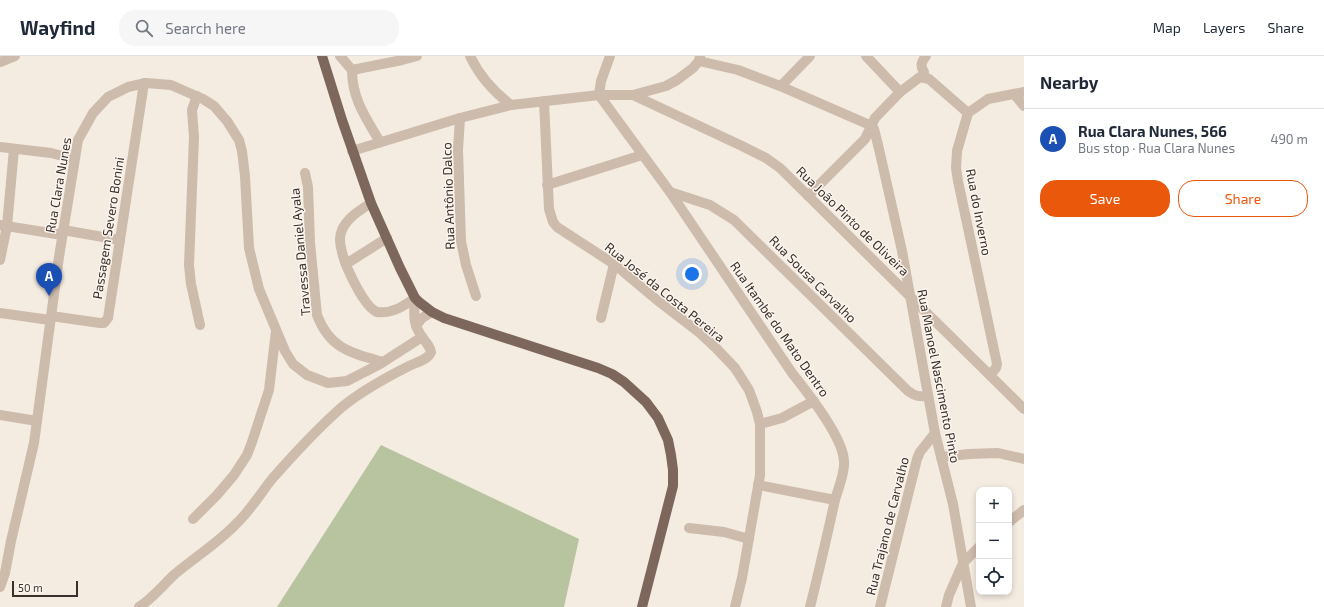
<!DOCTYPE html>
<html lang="en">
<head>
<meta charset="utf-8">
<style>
	body { margin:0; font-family:"Exo 2",sans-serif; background:#f6f6f7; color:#1f2937 }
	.controls { position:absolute; right:12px; bottom:12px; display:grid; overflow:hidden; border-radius:8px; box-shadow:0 2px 6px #0003 }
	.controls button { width:36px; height:36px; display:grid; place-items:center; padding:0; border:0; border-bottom:1px solid #e0e1e3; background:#fff; color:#1f2937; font:20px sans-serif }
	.scale { position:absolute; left:12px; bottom:10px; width:66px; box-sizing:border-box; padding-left:4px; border:2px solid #3b302b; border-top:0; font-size:11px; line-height:14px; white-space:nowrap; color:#3b302b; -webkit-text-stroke:3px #fbf5ee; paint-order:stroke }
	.you { position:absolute; left:692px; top:218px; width:14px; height:14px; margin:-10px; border:3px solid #fff; border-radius:50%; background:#1a73e8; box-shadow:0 0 0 6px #1a73e833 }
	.badge { display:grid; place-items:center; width:26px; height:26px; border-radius:50%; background:#ea580c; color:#fff; font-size:13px; font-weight:700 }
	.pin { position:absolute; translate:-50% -33px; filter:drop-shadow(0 1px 2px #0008) }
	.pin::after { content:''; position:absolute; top:21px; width:14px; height:12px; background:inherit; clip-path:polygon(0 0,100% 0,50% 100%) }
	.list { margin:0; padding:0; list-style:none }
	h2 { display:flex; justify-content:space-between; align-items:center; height:52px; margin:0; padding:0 16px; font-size:17px }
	h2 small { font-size:13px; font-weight:400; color:#747a83 }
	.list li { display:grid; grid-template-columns:26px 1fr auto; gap:12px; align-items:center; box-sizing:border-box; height:60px; padding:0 16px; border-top:1px solid #e0e1e3 }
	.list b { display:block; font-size:15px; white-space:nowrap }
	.list p { margin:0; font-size:13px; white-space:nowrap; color:#747a83 }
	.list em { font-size:13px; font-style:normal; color:#747a83 }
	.actions { display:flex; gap:8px; padding:12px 16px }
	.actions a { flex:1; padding:9px 0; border:1px solid #ea580c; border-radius:16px; text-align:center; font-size:14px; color:#ea580c }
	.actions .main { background:#ea580c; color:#fff }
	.icon { flex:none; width:22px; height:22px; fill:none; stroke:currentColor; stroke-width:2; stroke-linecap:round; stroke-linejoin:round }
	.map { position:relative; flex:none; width:1024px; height:551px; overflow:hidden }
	header { display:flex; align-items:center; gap:24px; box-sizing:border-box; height:56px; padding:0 20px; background:#fff; border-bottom:1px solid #e0e1e3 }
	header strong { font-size:19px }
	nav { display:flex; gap:22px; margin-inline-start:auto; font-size:14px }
	.search { width:280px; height:36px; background:#f6f6f7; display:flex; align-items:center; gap:10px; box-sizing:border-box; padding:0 14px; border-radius:16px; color:#747a83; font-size:15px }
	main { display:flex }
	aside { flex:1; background:#fff }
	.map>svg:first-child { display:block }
	.green { fill:#b8c4a0 }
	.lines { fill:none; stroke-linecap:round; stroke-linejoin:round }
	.minor { stroke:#cdbbac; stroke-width:10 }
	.major { stroke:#7d675c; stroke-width:10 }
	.labels { text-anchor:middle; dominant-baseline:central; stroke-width:3; stroke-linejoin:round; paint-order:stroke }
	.street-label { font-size:13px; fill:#3b302b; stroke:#fbf5ee }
</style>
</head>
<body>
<header>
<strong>Wayfind</strong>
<div class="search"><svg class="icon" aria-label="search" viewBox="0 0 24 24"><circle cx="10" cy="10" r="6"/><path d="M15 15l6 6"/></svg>Search here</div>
<nav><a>Map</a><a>Layers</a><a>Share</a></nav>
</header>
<main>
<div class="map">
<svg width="1024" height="551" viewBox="0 0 1024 551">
	<rect width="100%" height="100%" fill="#f4ebe1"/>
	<!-- green -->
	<polygon class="green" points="381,389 579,483 564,551 277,551"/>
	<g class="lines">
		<!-- minor -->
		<g class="minor">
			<polyline points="340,0 352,14 402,4 417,0"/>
			<path d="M470 0C479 19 494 36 511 49"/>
			<polyline points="866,0 900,36"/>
			<polyline points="699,5 738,14 780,30 872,70"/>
			<polyline points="0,6 15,0"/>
			<path d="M352 14C352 43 366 62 380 86"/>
			<path d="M924 16C920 10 921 6 926 0"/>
			<polyline points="781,30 810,0"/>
			<polyline points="1014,38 1024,50"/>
			<path d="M599 39 670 136 792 317C807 336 844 382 844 406 845 417 838 433 835 444 827 480 819 515 810 551"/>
			<polyline points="599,39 601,25 610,0"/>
			<polyline points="633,39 742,90 766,102 780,112 1024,353"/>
			<polyline points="197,40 192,54 194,81 189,209 191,228 200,269"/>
			<polyline points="544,45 549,153 553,166 557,171 614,208 657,244 700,277 716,292 735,312 749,334 757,356 760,368 760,419 742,522 735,551"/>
			<polyline points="460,62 458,94 461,185 466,209 476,240"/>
			<polyline points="872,70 874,73 879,93 902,195 935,377 953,448 971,551"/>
			<polyline points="0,91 51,97 74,103"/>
			<polyline points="352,95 460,62 511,49 599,39 633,39 666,30 677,24 693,12 699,5 700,0"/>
			<path d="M305 117 308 131 310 187 317 259C330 293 351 297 383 306"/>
			<polyline points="547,129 642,99"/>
			<path d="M670 136 710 149 734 164 908 335C915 340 919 341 928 340"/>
			<polyline points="808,140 865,83 875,62 900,36 920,21 929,23 968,57"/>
			<path d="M371 147C360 154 347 162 342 174 339 180 340 189 342 196 345 210 364 251 377 256 392 258 404 250 415 242"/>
			<polyline points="0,169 62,179"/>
			<polyline points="63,174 120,184"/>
			<polyline points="0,204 7,170 14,93"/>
			<polyline points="346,208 387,182"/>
			<polyline points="0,257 50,264"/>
			<polyline points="51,260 100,267 104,267 108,262 144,27"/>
			<polyline points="601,262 614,208"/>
			<polyline points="416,270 422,262 432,256"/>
			<polyline points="990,319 996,312 997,308 958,125 956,112 957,95 968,57 988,43 1024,36"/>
			<polyline points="0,359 37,365"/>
			<polyline points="760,368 782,362 814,345"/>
			<polyline points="941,401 969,398 998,397 1024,403"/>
			<polyline points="758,429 835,444"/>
			<polyline points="193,463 217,439 234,419 247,399 252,386 269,334 276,275"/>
			<polyline points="1009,466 1024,454"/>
			<polyline points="689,472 724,476 749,483"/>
			<polyline points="0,531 5,517 11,485 34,387 59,201 78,84 93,57 108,41 128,31 146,27 171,29 203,43 214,50 227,65 239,84 242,95 245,120 249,192 259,233 285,295 293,308 302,315 307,319 328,327 347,325 380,308 422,281"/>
			<path d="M139 551C153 542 163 529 175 518 195 501 218 487 236 468 250 455 260 438 272 423 294 398 317 373 342 351 363 334 385 322 409 310 417 306 428 304 431 296 430 290 426 287 423 282 412 268 414 258 415 242"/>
			<polyline points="880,551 917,403 920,396 935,377"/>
			<polyline points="946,551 949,539 963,507 979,491"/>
		</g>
		<!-- major -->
		<polyline class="major" points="322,0 342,64 371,147 400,212 415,242 419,246 432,256 444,262 598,312 612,318 624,326 646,346 658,362 668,384 671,399 673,414 673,430 642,551"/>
	</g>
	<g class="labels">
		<!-- street labels -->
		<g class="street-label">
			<text transform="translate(58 129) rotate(-80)">Rua Clara Nunes</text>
			<text transform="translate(448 140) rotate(-92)">Rua Antônio Dalco</text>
			<text transform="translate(979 156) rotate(79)">Rua do Inverno</text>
			<text transform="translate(853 165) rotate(44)">Rua João Pinto de Oliveira</text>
			<text transform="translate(108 172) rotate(-81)">Passagem Severo Bonini</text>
			<text transform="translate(300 196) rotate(-95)">Travessa Daniel Ayala</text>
			<text transform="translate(813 223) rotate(45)">Rua Sousa Carvalho</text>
			<text transform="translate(665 236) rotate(39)">Rua José da Costa Pereira</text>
			<text transform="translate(780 273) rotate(55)">Rua Itambé do Mato Dentro</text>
			<text transform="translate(939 320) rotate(79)">Rua Manoel Nascimento Pinto</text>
			<text transform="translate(887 470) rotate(-76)">Rua Trajano de Carvalho</text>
		</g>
	</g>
</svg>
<div class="controls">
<button>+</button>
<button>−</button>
<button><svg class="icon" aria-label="locate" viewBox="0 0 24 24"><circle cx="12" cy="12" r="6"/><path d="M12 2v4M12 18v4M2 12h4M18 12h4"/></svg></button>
</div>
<div class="scale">50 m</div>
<div class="you"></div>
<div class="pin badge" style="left:49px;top:240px;background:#1a4fb4">A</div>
</div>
<aside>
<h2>Nearby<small></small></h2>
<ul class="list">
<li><span class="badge" style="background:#1a4fb4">A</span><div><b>Rua Clara Nunes, 566</b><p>Bus stop · Rua Clara Nunes</p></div><em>490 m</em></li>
</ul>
<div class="actions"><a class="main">Save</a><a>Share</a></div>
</aside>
</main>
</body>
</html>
